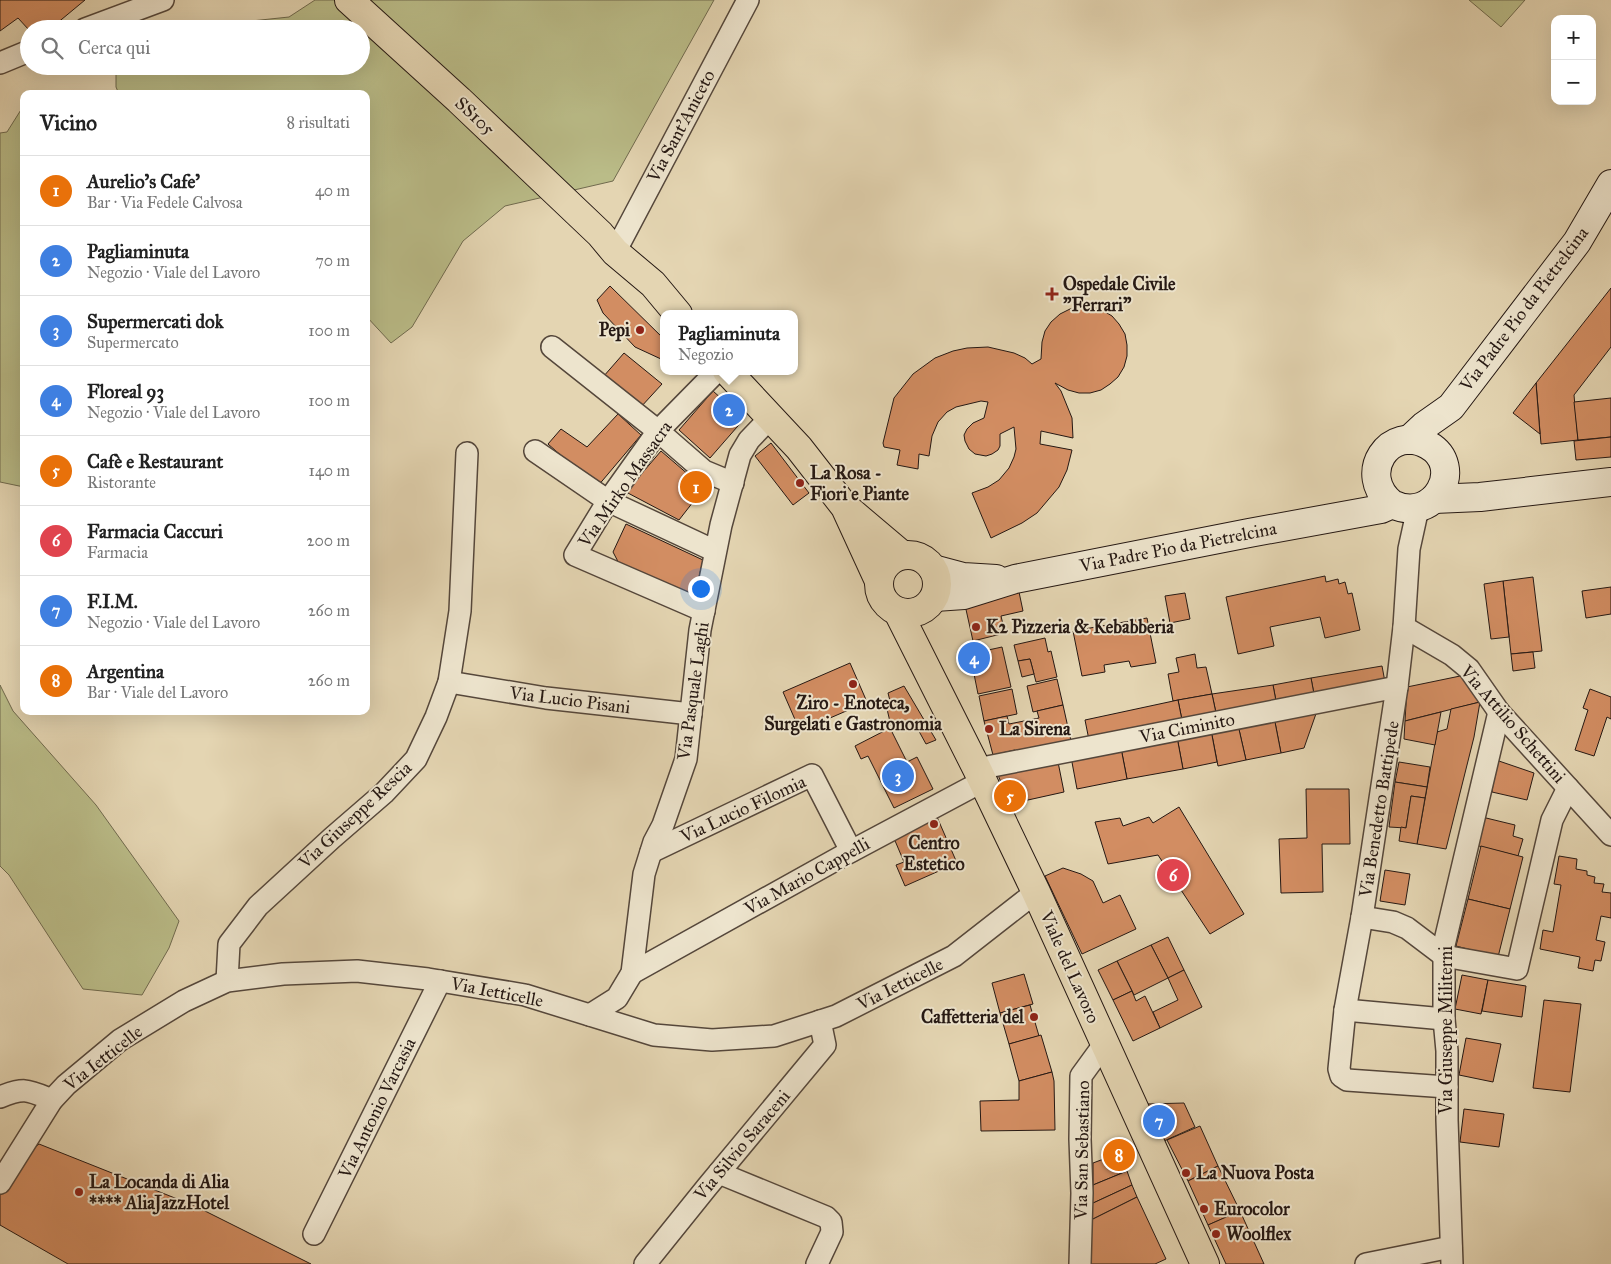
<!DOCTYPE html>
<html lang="it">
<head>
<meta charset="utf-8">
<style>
	body { margin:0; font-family:"IM FELL Great Primer",serif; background:#f6f6f6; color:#222 }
	.controls { position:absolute; right:15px; top:15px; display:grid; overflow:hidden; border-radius:10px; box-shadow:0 5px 20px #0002 }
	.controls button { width:45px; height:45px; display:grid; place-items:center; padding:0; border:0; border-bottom:1px solid #e0e0e0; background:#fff; color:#222; font:25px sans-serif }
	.you { position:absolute; left:700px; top:588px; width:18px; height:18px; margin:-12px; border:4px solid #fff; border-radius:50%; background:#1a73e8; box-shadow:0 0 0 8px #1a73e833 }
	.badge { display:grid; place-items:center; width:32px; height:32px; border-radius:50%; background:#8f2418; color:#fff; font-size:16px; font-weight:700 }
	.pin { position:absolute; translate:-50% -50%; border:2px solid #fff; box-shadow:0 1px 5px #0006 }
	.popup { position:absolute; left:660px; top:310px; width:138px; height:65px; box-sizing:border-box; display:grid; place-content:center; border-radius:10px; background:#fff; filter:drop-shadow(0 1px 4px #0005); font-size:16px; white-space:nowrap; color:#767676 }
	.popup b { font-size:19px; color:#222 }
	.popup::after { content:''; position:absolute; left:50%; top:100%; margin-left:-10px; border:10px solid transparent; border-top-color:#fff }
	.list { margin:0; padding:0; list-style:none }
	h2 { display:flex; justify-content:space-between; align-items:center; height:65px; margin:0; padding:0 20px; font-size:21px }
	h2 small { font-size:16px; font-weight:400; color:#767676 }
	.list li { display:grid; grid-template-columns:32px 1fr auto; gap:15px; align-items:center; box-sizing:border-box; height:70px; padding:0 20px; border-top:1px solid #e0e0e0 }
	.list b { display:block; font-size:19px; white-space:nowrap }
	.list p { margin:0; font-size:16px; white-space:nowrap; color:#767676 }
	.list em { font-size:16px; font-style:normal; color:#767676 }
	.icon { flex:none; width:28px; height:28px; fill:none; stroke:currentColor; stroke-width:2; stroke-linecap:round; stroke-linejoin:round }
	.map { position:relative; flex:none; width:1611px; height:1264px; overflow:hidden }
	.search { position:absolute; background:#fff; box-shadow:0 5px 20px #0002; left:20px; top:20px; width:350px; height:55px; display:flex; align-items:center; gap:12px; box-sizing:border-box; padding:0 18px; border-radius:28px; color:#767676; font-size:19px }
	.panel { position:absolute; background:#fff; box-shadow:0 5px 20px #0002; left:20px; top:90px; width:350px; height:625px; border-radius:10px }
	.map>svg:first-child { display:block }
	.green { fill:#babc88; stroke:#706a4e }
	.building { fill:#d28d62; stroke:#251813 }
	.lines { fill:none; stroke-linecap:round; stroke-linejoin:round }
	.street-casing { stroke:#55473b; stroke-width:24 }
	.secondary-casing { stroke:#251813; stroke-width:30 }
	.primary-casing { stroke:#251813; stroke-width:30 }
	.street { stroke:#ede4cd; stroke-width:21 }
	.secondary { stroke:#ede4cd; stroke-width:28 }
	.primary { stroke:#e4d5b2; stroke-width:28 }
	.poi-dot { fill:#8f2418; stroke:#ede4cd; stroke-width:2 }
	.labels { text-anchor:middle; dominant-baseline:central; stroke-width:4; stroke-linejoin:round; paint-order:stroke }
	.street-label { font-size:18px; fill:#251813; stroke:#ede4cd }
	.poi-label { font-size:18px; font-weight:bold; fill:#251813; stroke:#ede4cd; text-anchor:start }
</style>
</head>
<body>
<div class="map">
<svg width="1611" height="1264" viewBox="0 0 1611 1264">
	<rect width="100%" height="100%" fill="#e4d5b2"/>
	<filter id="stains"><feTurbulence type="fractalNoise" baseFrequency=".004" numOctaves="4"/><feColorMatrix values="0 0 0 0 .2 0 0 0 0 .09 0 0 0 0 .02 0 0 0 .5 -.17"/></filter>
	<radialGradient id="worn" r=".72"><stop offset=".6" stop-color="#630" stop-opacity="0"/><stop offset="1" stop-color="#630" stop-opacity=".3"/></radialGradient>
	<!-- green -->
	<g class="green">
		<polygon points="315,0 714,0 613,181 505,206 463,241 412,327 391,343 366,316 366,94 119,94 116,87 116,66 361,66 361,29 176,29 289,17"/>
		<polygon points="1469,0 1525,0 1501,27"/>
		<polygon points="24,105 24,487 0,482 0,133 7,132"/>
		<polygon points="0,685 13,711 96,805 179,921 169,948 142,995 83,989 9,875 0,866"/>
	</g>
	<!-- building -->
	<g class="building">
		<polygon points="0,0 85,0 50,29 29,29 29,30 18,18 0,31"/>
		<polygon points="610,286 664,339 664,358 661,359 635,347 603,313 597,300"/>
		<polygon points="1611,288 1611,347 1574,395 1578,440 1541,444 1536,383"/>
		<polygon points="1080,307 1092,307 1102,310 1112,316 1119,324 1125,334 1127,345 1127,356 1124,367 1118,377 1110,384 1101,390 1090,393 1079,393 1068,390 1055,383 1061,391 1072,418 1073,438 1041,431 1040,444 1072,450 1067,470 1059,487 1037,513 1022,523 991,538 972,493 988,487 999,480 1009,468 1014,457 1016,449 1014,427 1000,434 1000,446 998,450 992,454 986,456 975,454 969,449 965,441 964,435 967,429 973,423 984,418 988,402 981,401 956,407 947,412 938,422 932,436 929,456 919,454 918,469 897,465 900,450 884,447 883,443 894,398 913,374 935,358 953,351 967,348 988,347 1014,353 1025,358 1032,364 1041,359 1042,342 1045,331 1051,322 1060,314 1070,309"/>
		<polygon points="624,353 662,384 640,408 603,377"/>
		<polygon points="1536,383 1540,434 1513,413"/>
		<polygon points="713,391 744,419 710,458 679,430"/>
		<polygon points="1611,398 1611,437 1578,440 1574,402"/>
		<polygon points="618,414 641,435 597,487 548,444 561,429 587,447"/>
		<polygon points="1611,437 1611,457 1576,460 1574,441"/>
		<polygon points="771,443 809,493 793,505 755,456"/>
		<polygon points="661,451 704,488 679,520 626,492"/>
		<polygon points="626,524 703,560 693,602 625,575 613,552"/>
		<polygon points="1325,576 1326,582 1338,579 1339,584 1345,582 1348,594 1352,593 1360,630 1325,638 1320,617 1270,627 1274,646 1238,654 1226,597"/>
		<polygon points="1533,577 1542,651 1511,654 1503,581"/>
		<polygon points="1503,581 1509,637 1491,639 1484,584"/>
		<polygon points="1611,587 1611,614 1586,618 1582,591"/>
		<polygon points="1019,592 1023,611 1001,616 1005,633 973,641 965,605"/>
		<polygon points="1185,593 1190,619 1170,623 1165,596"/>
		<polygon points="1147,618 1156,663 1131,667 1129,661 1104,665 1105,672 1082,676 1073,631"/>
		<polygon points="1045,638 1048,652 1051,651 1057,677 1036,682 1030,659 1018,661 1014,645"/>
		<polygon points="1002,647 1011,687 978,694 970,654"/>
		<polygon points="1533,652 1535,668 1513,671 1511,654"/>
		<polygon points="1195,654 1197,668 1206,667 1212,694 1173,701 1168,674 1179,672 1176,658"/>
		<polygon points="1030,659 1034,674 1022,677 1018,661"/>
		<polygon points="850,663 867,702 800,731 783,692"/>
		<polygon points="1382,666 1385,682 1314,694 1311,678"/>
		<polygon points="1465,675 1480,702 1405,721 1407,687"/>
		<polygon points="1311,678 1314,694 1276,701 1273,685"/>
		<polygon points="1057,679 1063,705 1033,712 1027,686"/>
		<polygon points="1273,685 1276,701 1216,713 1212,694"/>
		<polygon points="904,686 936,740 926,744 915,724 891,726 887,709 892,709 888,693"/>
		<polygon points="1012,689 1017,714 984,721 979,696"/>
		<polygon points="1590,689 1611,697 1611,719 1607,717 1594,756 1575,750 1588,710 1583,708"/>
		<polygon points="1212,694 1216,713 1182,720 1178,700"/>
		<polygon points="1178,700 1182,720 1089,740 1085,720"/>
		<polygon points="1480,702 1474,737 1446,849 1417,844 1437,732 1447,729 1451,709"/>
		<polygon points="1063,705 1071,741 1016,754 1015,750 993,755 984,721 1007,716 1009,724 1039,718 1037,711"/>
		<polygon points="1318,708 1304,748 1281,753 1274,717"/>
		<polygon points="1441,712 1435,745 1404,739 1405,721"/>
		<polygon points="1274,717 1281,753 1246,760 1238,725"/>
		<polygon points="1238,725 1246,760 1218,766 1211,730"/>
		<polygon points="890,728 907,762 917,757 933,789 894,808 868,756 861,759 855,746"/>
		<polygon points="1211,730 1217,762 1183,769 1177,737"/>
		<polygon points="1177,737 1183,769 1127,779 1121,748"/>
		<polygon points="1121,748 1127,779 1077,789 1071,757"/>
		<polygon points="1496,760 1534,773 1527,800 1492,792"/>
		<polygon points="1058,762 1064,792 1010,804 998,775"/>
		<polygon points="1399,762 1430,767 1427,787 1395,782"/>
		<polygon points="1395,782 1427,787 1425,798 1411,796 1406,828 1389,827"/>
		<polygon points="1306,789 1349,789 1350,844 1322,844 1323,892 1281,893 1279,839 1307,838"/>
		<polygon points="1411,796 1425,798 1417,844 1399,841 1401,827 1406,828"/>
		<polygon points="1179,807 1244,914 1210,934 1158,855 1108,864 1095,822 1120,818 1123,826 1149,817 1153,823"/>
		<polygon points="937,817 957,863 905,886 896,865 904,862 893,836"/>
		<polygon points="1482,817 1515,825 1513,836 1523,839 1518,856 1475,845"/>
		<polygon points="1481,846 1523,857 1510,909 1468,899"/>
		<polygon points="1559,856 1577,859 1576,869 1587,871 1587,875 1595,877 1594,883 1604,884 1602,892 1611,893 1611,918 1601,916 1596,940 1605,942 1601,961 1595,960 1593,971 1578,968 1580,957 1540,949 1543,930 1553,932 1561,885 1554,884"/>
		<polygon points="1063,868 1081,874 1093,881 1103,903 1120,895 1136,929 1082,954 1045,876"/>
		<polygon points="1385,870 1410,874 1405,905 1380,901"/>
		<polygon points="1468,899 1510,909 1498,957 1456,946"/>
		<polygon points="1168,937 1184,970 1168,978 1151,945"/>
		<polygon points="1151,945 1168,978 1134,995 1117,961"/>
		<polygon points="1117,961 1132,991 1113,1000 1098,970"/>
		<polygon points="1184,970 1202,1007 1160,1028 1153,1012 1178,1000 1168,978"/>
		<polygon points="1024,974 1033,1004 1000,1013 992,983"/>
		<polygon points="1462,975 1488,980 1481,1014 1455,1009"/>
		<polygon points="1488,980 1526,986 1522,1017 1482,1011"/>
		<polygon points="1132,991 1136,1001 1145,996 1160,1028 1133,1041 1113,1000"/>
		<polygon points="1544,1000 1581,1004 1570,1092 1533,1088"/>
		<polygon points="1030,1005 1039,1036 1009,1044 1000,1013"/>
		<polygon points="1041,1035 1052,1072 1019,1081 1009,1044"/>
		<polygon points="1466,1038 1501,1044 1493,1082 1459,1075"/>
		<polygon points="1052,1072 1054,1081 1055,1130 981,1131 980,1101 1019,1100 1019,1081"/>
		<polygon points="1184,1103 1195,1127 1164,1141 1147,1104"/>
		<polygon points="1464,1109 1504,1114 1499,1147 1460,1142"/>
		<polygon points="1200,1126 1218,1166 1188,1181 1167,1140"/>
		<polygon points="39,1144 195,1206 311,1264 68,1264 0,1225 0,1177"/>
		<polygon points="1117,1154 1123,1161 1127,1171 1093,1185 1093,1163"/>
		<polygon points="1218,1166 1240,1211 1208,1225 1188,1181"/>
		<polygon points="1127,1171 1132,1185 1091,1204 1093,1185"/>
		<polygon points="1132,1185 1137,1197 1091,1220 1091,1204"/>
		<polygon points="1137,1197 1166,1259 1155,1264 1089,1264 1091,1220"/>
		<polygon points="1240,1211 1264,1264 1226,1264 1208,1225"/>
	</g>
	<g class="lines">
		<!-- street casing -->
		<g class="street-casing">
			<g id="street">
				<polyline points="85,29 163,0"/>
				<polyline points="0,63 29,51"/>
				<polyline points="615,252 748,0"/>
				<polyline points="552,347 658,431 704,471 733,483"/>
				<polyline points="535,451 608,501 715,551"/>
				<polyline points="1418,508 1409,549 1404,627 1397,687 1362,917 1345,1010 1339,1069 1341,1076 1347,1080 1447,1087"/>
				<polyline points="704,611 575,555 608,501 658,431 717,371"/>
				<polyline points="1404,627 1452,655 1469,669 1499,712 1611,835"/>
				<polyline points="449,682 546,698 691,714"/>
				<polyline points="977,769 1397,687"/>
				<polyline points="651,852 812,775 851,851"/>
				<polyline points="1362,917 1393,922 1407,928 1444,956 1517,969 1552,820 1568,788"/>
				<polyline points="632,973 846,854 983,781"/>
				<polyline points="227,981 229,944 258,906 332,838 384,793 416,759 436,717 449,682 460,611 467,453"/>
				<polyline points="1345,1010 1444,1019"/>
				<polyline points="590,1015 617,998 632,973 644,874 654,842 663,825 686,759 700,630 721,525 740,455 749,440 771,417"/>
				<path d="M0 1097C25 1087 28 1090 52 1100"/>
				<polyline points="719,1173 826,1217 831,1222 832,1232 817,1264"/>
				<polyline points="0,1183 52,1100 66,1085 120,1040 184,1001 227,981 283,974 357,971 428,979 525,995 654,1035 712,1040 774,1036 836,1016 954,956 1036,892"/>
				<polyline points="314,1234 440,981"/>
				<polyline points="645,1264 707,1187 825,1045 820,1021"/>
				<polyline points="1080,1264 1082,1193 1080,1139 1081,1076 1105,1043"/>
				<polyline points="1366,1264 1451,1247"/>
				<polyline points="1452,1264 1447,1120 1447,1051 1444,1019 1444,945 1499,712"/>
			</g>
		</g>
		<!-- secondary casing -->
		<g class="secondary-casing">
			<g id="secondary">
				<polyline points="1409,440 1424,426 1451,407 1577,242 1611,184"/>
				<polyline points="1434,499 1480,497 1611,482"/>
				<polyline points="933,569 963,577 996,579"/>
				<path d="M935 597 964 595 1015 579 1249 533 1381 509 1392 504C1435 525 1466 466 1428 445 1390 423 1355 474 1392 504"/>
			</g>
		</g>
		<!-- primary casing -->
		<g class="primary-casing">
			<g id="primary">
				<polyline points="349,0 459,100 600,234 615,252 653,284 678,314"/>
				<polyline points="727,371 799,448 845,507 879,581"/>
				<polyline points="850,511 902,555"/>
				<circle cx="908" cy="584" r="29"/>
				<polyline points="898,612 977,769 1036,892 1205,1264"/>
			</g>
		</g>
		<!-- street -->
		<use href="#street" class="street"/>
		<!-- secondary -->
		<use href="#secondary" class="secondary"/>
		<!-- primary -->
		<use href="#primary" class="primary"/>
	</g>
	<!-- markers -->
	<g class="poi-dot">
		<path d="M1049.5 286.5h5v5h5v5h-5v5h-5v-5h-5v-5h5z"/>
		<circle cx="640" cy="330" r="5"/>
		<circle cx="800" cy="483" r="5"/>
		<circle cx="976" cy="627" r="5"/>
		<circle cx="853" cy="684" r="5"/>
		<circle cx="989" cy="729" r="5"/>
		<circle cx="934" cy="824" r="5"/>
		<circle cx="1034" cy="1017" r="5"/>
		<circle cx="1186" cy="1173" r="5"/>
		<circle cx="79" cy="1192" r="5"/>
		<circle cx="1204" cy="1209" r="5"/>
		<circle cx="1216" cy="1234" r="5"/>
	</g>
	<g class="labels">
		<!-- street labels -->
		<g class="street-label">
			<text transform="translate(475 116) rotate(43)">SS105</text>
			<text transform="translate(681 126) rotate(-62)">Via Sant'Aniceto</text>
			<text transform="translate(1524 309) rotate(-53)">Via Padre Pio da Pietrelcina</text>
			<text transform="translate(625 484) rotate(-55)">Via Mirko Massacra</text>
			<text transform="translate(1178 547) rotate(-11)">Via Padre Pio da Pietrelcina</text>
			<text transform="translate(693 691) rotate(-82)">Via Pasquale Laghi</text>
			<text transform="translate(570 700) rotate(7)">Via Lucio Pisani</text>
			<text transform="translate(1513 724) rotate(49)">Via Attilio Schettini</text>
			<text transform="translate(1187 728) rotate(-11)">Via Ciminito</text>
			<text transform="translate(743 809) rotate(-25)">Via Lucio Filomia</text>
			<text transform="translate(1379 809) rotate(-81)">Via Benedetto Battipede</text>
			<text transform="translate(355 815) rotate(-43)">Via Giuseppe Rescia</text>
			<text transform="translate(807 876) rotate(-29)">Via Mario Cappelli</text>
			<text transform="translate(1070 967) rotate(66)">Viale del Lavoro</text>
			<text transform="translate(900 984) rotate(-27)">Via Ietticelle</text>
			<text transform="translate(497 992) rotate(11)">Via Ietticelle</text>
			<text transform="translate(1446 1030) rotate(-90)">Via Giuseppe Militerni</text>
			<text transform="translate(103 1058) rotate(-38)">Via Ietticelle</text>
			<text transform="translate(377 1108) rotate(-64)">Via Antonio Varcasia</text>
			<text transform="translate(742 1145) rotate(-50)">Via Silvio Saraceni</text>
			<text transform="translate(1082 1150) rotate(-89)">Via San Sebastiano</text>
		</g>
		<!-- poi labels -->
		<g class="poi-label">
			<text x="1063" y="284">Ospedale Civile<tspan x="1063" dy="21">"Ferrari"</tspan></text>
			<text x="630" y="330" text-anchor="end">Pepi</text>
			<text x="810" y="473">La Rosa -<tspan x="810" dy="21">Fiori e Piante</tspan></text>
			<text x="986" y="627">K2 Pizzeria &amp; Kebabberia</text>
			<text x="853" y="703" text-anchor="middle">Ziro - Enoteca,<tspan x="853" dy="21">Surgelati e Gastronomia</tspan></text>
			<text x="999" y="729">La Sirena</text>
			<text x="934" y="843" text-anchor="middle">Centro<tspan x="934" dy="21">Estetico</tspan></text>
			<text x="1024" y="1017" text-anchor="end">Caffetteria del</text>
			<text x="1196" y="1173">La Nuova Posta</text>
			<text x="89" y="1182">La Locanda di Alia<tspan x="89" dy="21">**** AliaJazzHotel</tspan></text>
			<text x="1214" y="1209">Eurocolor</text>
			<text x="1226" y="1234">Woolflex</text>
		</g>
	</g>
	<rect width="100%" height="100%" filter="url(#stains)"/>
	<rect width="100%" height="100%" fill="url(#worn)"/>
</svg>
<div class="controls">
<button>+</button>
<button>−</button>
</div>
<div class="you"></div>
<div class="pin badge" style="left:696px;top:487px;background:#e8710a">1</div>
<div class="pin badge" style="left:729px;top:410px;background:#3f7fe0">2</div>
<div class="popup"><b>Pagliaminuta</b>Negozio</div>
<div class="pin badge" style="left:898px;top:776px;background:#3f7fe0">3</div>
<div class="pin badge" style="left:974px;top:658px;background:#3f7fe0">4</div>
<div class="pin badge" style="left:1010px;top:796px;background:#e8710a">5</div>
<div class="pin badge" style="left:1173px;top:875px;background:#e0444e">6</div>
<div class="pin badge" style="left:1159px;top:1121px;background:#3f7fe0">7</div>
<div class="pin badge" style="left:1119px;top:1155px;background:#e8710a">8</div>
<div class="search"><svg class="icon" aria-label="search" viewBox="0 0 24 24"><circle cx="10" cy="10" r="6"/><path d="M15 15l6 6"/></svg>Cerca qui</div>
<section class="panel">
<h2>Vicino<small>8 risultati</small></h2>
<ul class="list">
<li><span class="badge" style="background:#e8710a">1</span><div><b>Aurelio's Cafe'</b><p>Bar · Via Fedele Calvosa</p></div><em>40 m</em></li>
<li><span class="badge" style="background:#3f7fe0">2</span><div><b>Pagliaminuta</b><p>Negozio · Viale del Lavoro</p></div><em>70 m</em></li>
<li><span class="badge" style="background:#3f7fe0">3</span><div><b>Supermercati dok</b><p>Supermercato</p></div><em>100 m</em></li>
<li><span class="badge" style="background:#3f7fe0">4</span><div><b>Floreal 93</b><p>Negozio · Viale del Lavoro</p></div><em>100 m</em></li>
<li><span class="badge" style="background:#e8710a">5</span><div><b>Cafè e Restaurant</b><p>Ristorante</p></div><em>140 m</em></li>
<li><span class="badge" style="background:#e0444e">6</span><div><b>Farmacia Caccuri</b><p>Farmacia</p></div><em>200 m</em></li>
<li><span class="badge" style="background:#3f7fe0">7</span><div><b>F.I.M.</b><p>Negozio · Viale del Lavoro</p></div><em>260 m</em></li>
<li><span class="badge" style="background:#e8710a">8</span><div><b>Argentina</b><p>Bar · Viale del Lavoro</p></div><em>260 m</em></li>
</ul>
</section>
</div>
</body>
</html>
